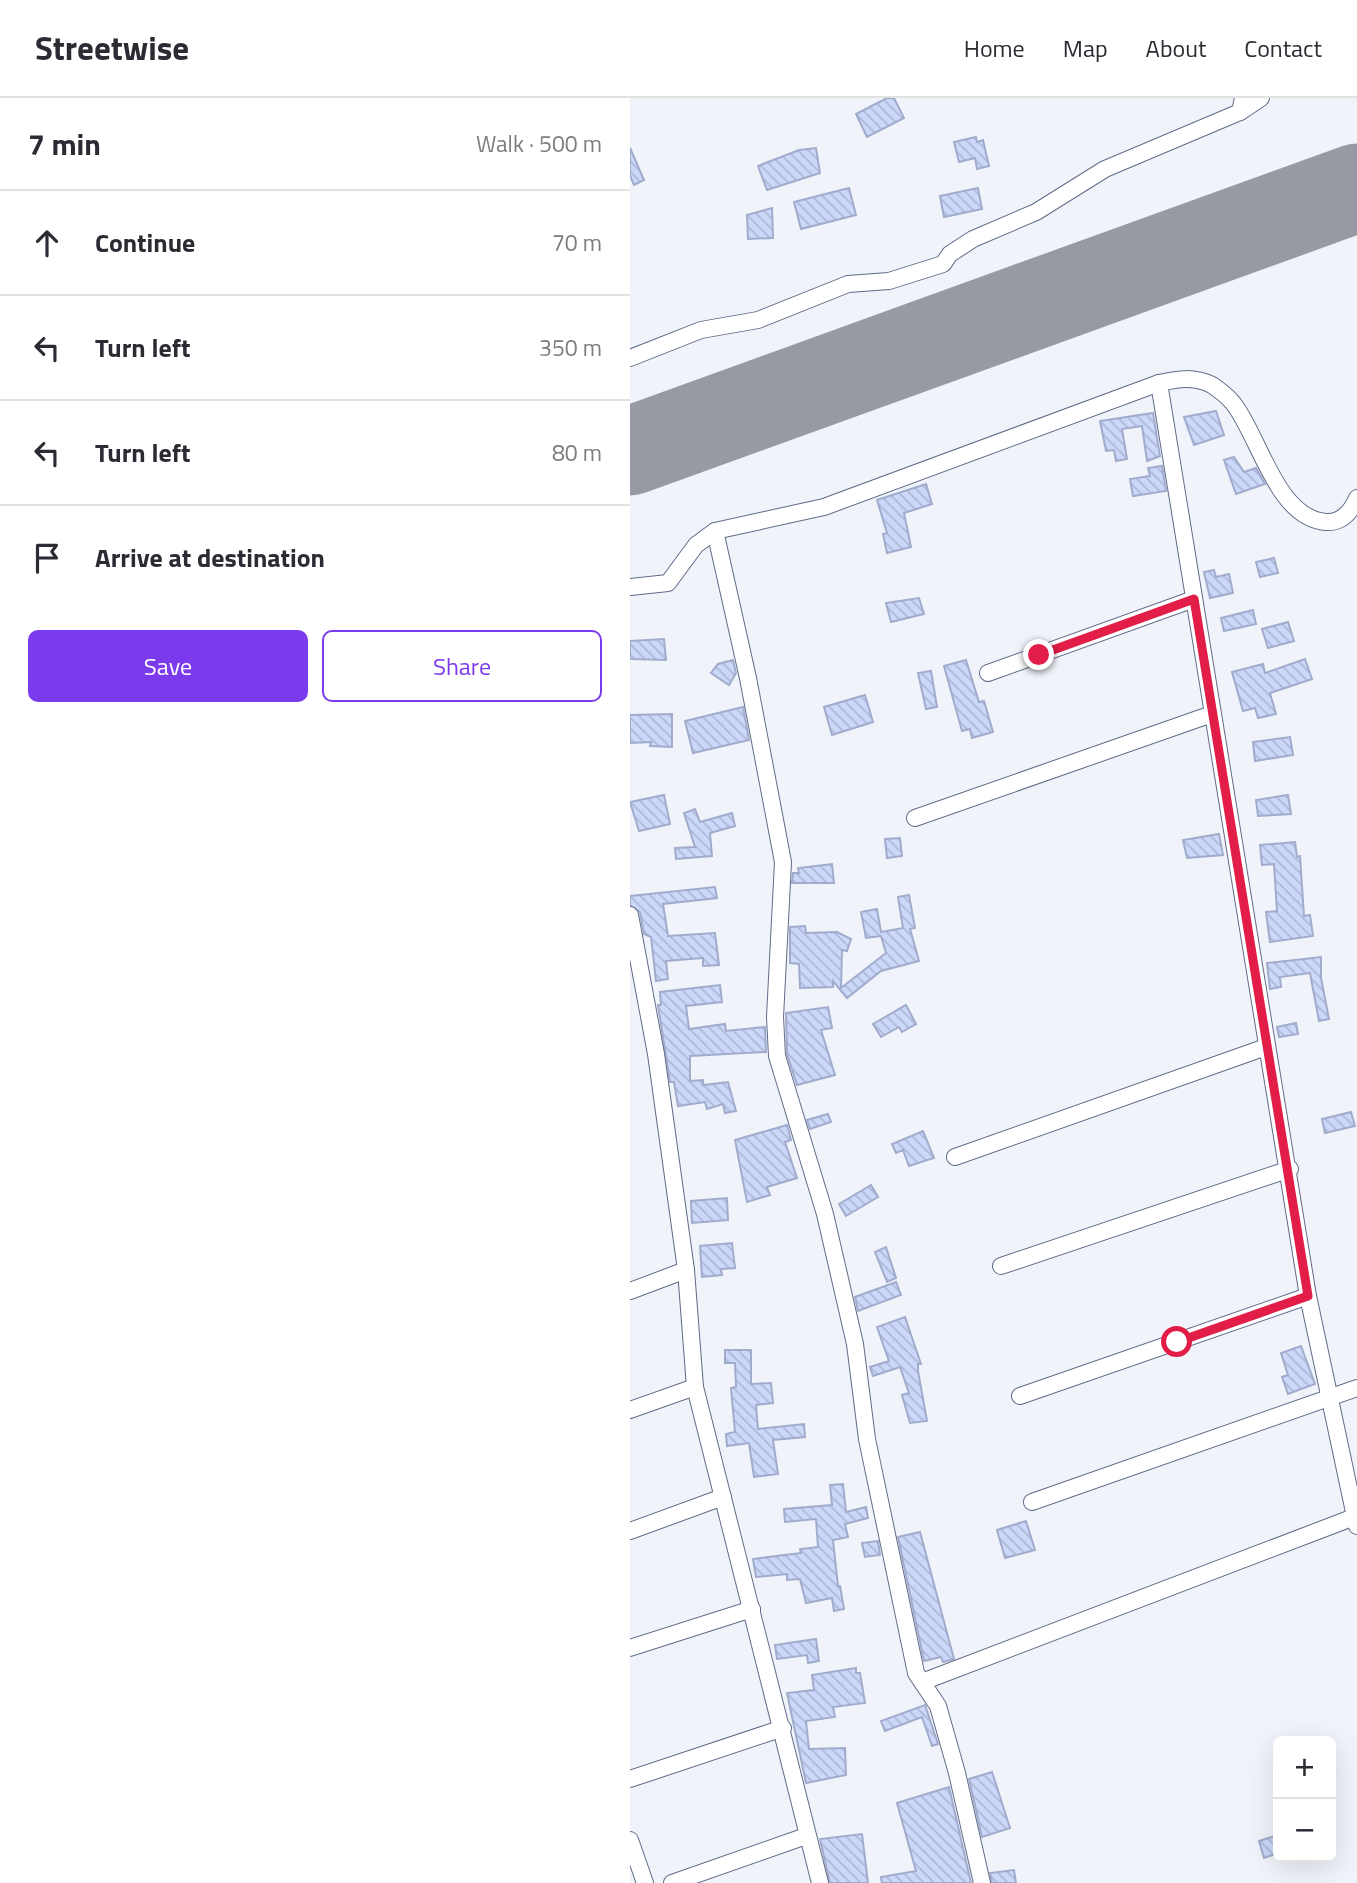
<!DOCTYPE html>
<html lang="en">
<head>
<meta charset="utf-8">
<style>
	body { margin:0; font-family:"Titillium Web",sans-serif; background:#f7f7f7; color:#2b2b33 }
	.controls { position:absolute; right:21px; bottom:21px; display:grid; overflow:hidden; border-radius:10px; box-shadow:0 7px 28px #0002 }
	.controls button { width:63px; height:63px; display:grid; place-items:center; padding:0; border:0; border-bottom:2px solid #e1e1e2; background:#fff; color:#2b2b33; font:35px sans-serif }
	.stop { position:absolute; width:21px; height:21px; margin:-16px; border:5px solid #e11d48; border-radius:50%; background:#fff }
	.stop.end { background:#e11d48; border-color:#fff; box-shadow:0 2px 7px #0008 }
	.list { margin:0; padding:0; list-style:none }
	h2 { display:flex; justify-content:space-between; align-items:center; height:91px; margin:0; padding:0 28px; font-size:30px }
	h2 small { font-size:23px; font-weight:400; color:#7c7c81 }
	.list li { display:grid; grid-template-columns:46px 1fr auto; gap:21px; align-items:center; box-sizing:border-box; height:105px; padding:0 28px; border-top:2px solid #e1e1e2 }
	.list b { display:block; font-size:26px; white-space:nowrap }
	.list em { font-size:23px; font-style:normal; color:#7c7c81 }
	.actions { display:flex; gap:14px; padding:21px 28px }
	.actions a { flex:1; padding:16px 0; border:2px solid #7c3aed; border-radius:10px; text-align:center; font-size:24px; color:#7c3aed }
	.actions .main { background:#7c3aed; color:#fff }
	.icon { flex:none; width:38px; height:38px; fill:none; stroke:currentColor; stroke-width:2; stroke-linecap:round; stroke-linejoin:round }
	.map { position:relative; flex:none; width:727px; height:1785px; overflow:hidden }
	header { display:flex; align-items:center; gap:42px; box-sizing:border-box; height:98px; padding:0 35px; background:#fff; border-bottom:2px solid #e1e1e2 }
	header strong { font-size:33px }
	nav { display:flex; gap:38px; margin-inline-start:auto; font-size:24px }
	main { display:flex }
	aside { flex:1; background:#fff }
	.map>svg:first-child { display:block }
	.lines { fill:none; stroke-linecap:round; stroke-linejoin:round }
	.runway { stroke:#979aa2; stroke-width:89 }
	.building { fill:url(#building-back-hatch); stroke:#a1accd; stroke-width:2 }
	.minor-casing { stroke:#616b89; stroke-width:18 }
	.minor { stroke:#fff; stroke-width:16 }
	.route { stroke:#e11d48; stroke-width:9 }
</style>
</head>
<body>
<header>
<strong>Streetwise</strong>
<nav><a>Home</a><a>Map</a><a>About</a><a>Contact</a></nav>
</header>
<main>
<aside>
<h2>7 min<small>Walk · 500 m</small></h2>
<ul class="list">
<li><svg class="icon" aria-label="ahead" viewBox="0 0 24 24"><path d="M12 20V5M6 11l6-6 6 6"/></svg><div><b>Continue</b></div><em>70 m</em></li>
<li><svg class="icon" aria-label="left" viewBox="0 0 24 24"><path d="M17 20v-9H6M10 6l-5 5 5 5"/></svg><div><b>Turn left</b></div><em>350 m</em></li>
<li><svg class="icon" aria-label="left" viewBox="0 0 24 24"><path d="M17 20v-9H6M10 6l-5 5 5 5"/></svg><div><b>Turn left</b></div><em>80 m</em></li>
<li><svg class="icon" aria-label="arrive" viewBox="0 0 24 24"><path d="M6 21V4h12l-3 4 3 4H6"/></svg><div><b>Arrive at destination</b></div></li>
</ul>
<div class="actions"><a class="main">Save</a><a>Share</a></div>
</aside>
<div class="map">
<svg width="727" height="1785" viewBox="0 0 727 1785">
	<defs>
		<pattern id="building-back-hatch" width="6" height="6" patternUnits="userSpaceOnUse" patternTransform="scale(1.75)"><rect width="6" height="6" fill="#ccd8fa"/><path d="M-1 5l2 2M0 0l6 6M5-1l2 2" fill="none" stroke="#aeb8d6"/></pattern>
	</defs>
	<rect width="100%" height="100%" fill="#f0f3fa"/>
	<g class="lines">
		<!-- runway -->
		<polyline class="runway" points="0,353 727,90"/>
	</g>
	<!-- building -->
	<g class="building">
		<polygon points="257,0 264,0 274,20 237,39 226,16"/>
		<polygon points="346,39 347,44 353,42 359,68 347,71 345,60 329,64 324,44"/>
		<polygon points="0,50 14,82 4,87 0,78"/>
		<polygon points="186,50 190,75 137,92 128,68 169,52"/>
		<polygon points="219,90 226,117 171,131 164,104"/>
		<polygon points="348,90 352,111 314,119 310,98"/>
		<polygon points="142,110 143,140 118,141 117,117"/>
		<polygon points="586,313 594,337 564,347 554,319"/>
		<polygon points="523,315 530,358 517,363 512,328 492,331 497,361 486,363 484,352 476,353 470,323"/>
		<polygon points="604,359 614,374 626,370 635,386 606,396 594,362"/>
		<polygon points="532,368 536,393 503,398 500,381 520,378 518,370"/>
		<polygon points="296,386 302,406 274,415 281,449 257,455 253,436 257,435 247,402"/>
		<polygon points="644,460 648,475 630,479 626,464"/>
		<polygon points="584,472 586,479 599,476 603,495 580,500 574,474"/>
		<polygon points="289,500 294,516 261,524 256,505"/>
		<polygon points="623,512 626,526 594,533 591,520"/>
		<polygon points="658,524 664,543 638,550 632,531"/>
		<polygon points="34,541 36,562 0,561 0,543"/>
		<polygon points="675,561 682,581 640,595 646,616 628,620 625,610 613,613 602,574 633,566 635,575"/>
		<polygon points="103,562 106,575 99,587 81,575 88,566"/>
		<polygon points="336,562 349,604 354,603 363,634 342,640 340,631 332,633 314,568"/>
		<polygon points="301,573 307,609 296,611 288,575"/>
		<polygon points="235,597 243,624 202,637 194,609"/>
		<polygon points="113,609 119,642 63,655 55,623"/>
		<polygon points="42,616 42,649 20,648 21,644 0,645 0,617"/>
		<polygon points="660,639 663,657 625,663 623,644"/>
		<polygon points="34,697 40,726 9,733 0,704"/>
		<polygon points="658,697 661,716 628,718 626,702"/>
		<polygon points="65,711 70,724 102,715 105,728 80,735 82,758 46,761 45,750 65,749 54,715"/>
		<polygon points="589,736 593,757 557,760 553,742"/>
		<polygon points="270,740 272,758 257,760 255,741"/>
		<polygon points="665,744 667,759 670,758 674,818 680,817 683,838 640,844 636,814 647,813 644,766 632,767 630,747"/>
		<polygon points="202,766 204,785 162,785 163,775 169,775 168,770"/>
		<polygon points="85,789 87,800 33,806 38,838 85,835 89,867 73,868 73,860 36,863 38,881 26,883 21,839 14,836 10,814 0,807 0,798"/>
		<polygon points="279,797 285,830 280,831 289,863 251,873 217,900 203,883 203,889 170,890 169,866 160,865 160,829 175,828 176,835 207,834 221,841 217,853 212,852 211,890 256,855 251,838 236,840 231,814 247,811 251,834 273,830 268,799"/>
		<polygon points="691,859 691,880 699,921 689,923 680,875 650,879 651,889 640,891 637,865"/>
		<polygon points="90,887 92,904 56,908 59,931 95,926 96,933 135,929 136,954 60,958 60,983 73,982 73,987 98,984 106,1013 95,1015 93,1006 77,1011 75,1004 48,1008 44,984 40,984 28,907 31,907 30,894"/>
		<polygon points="276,907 286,926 272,934 269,929 251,939 243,926"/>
		<polygon points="198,909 202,930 191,932 205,977 167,987 157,956 156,915"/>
		<polygon points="666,925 668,936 649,939 647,929"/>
		<polygon points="721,1014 725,1028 695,1035 692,1021"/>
		<polygon points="198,1016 201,1024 180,1031 177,1022"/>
		<polygon points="157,1027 161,1042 155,1044 167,1080 137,1089 140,1097 117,1104 105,1042"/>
		<polygon points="293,1033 304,1060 279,1068 273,1052 266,1055 262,1046"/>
		<polygon points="241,1087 248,1099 216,1118 209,1106"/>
		<polygon points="97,1100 98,1122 62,1125 61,1103"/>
		<polygon points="102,1145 105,1170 91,1171 92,1177 72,1179 70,1148"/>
		<polygon points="256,1149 266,1180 257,1184 245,1154"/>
		<polygon points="266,1184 271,1197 228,1213 225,1199"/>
		<polygon points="275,1219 291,1266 288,1266 288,1273 297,1323 280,1325 272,1297 279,1295 270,1269 243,1278 240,1269 259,1263 247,1229"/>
		<polygon points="671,1248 685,1286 658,1296 652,1279 658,1277 651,1255"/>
		<polygon points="95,1252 121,1252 121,1286 141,1285 143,1305 126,1307 128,1331 174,1326 175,1339 143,1342 148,1376 124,1379 119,1345 97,1348 96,1336 105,1334 101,1290 106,1289 105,1265 95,1265"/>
		<polygon points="213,1386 216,1414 236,1409 238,1420 215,1426 218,1439 203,1442 208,1488 210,1488 214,1511 204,1513 202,1500 176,1505 170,1481 157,1482 157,1476 126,1479 123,1461 171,1455 170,1451 188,1449 186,1421 155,1424 154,1411 202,1407 200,1387"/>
		<polygon points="396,1423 405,1452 375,1460 367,1432"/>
		<polygon points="290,1434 324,1561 313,1564 311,1559 294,1563 268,1439"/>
		<polygon points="248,1443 250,1457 235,1459 232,1445"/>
		<polygon points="186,1541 189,1563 178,1565 177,1557 147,1561 145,1547"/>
		<polygon points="226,1570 226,1575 230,1575 235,1605 203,1609 205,1619 176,1623 179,1651 215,1650 216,1677 176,1685 157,1595 184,1592 182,1577"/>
		<polygon points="295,1607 308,1646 302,1648 292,1619 255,1633 251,1623"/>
		<polygon points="362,1674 380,1730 352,1739 339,1681"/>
		<polygon points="319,1689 341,1785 252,1785 251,1779 286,1773 267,1705"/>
		<polygon points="232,1736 238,1785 200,1785 190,1741"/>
		<polygon points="648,1737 648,1755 634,1760 629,1743"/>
		<polygon points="384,1772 386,1785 362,1785 360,1775"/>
	</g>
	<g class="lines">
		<!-- minor casing -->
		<g class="minor-casing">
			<g id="minor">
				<polyline points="610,14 631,0"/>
				<polyline points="0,260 71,232 128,222 218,186 259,183 313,166 320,156 343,141 406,114 475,71 610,14 613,0"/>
				<polyline points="529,285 678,1198 727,1428"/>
				<polyline points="85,433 118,580 153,764 145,919 147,958 195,1116 225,1246 237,1341 286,1575 308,1608 327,1675 352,1785"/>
				<path d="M0 489 38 485 66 447 85 433 194 409 529 285C548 281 563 278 582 287 588 291 598 299 603 305 630 339 646 420 696 424 712 425 721 414 727 400"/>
				<polyline points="358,575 564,501"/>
				<polyline points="285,720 582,616"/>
				<polyline points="0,817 26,956 56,1172 65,1289 190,1785"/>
				<polyline points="325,1059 636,949"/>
				<polyline points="371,1168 660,1071"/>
				<polyline points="0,1193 56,1172"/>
				<polyline points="390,1298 678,1198"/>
				<polyline points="0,1312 65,1289"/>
				<polyline points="402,1404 727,1290"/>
				<polyline points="0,1433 93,1399"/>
				<polyline points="0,1550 122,1511"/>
				<polyline points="292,1584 727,1418"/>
				<polyline points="0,1681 153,1630"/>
				<polyline points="0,1742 15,1785"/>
				<polyline points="42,1785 176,1738"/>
			</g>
		</g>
		<!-- minor -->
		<use href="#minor" class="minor"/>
	</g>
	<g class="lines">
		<!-- route -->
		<polyline class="route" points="409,557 564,501 678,1198 547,1244"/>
	</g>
</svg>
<div class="controls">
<button>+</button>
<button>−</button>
</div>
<div class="stop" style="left:547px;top:1244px"></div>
<div class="stop end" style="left:409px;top:557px"></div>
</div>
</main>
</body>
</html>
